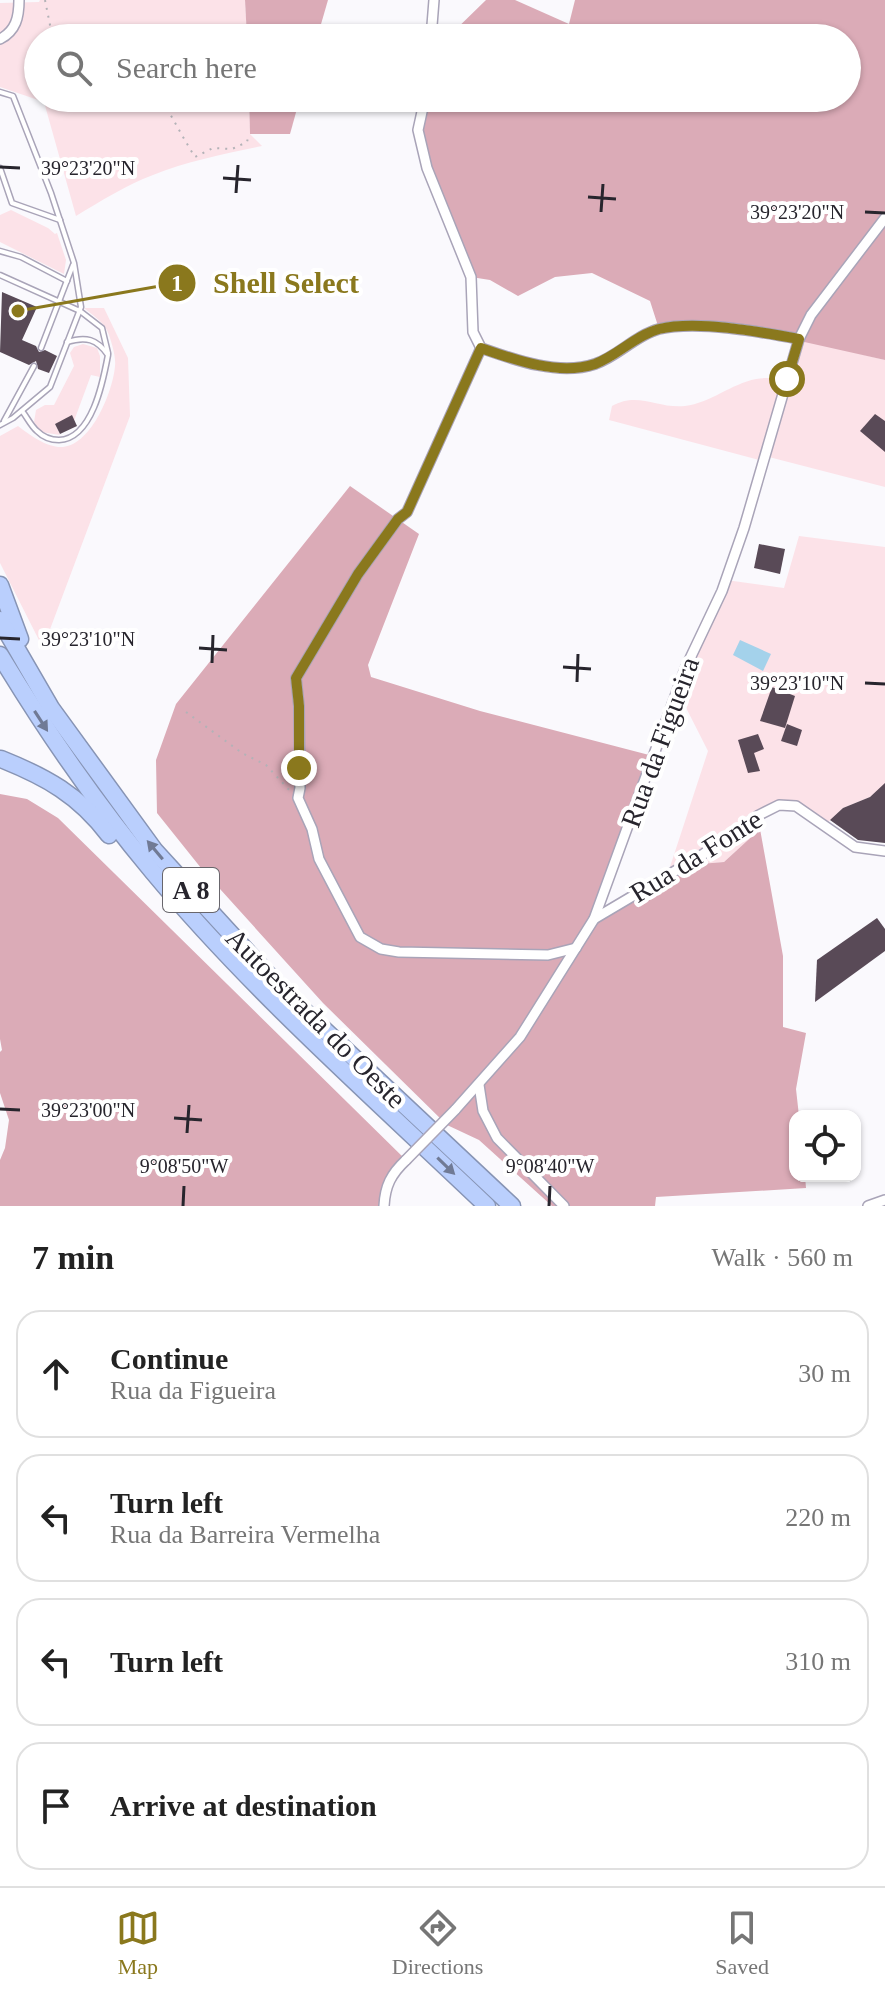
<!DOCTYPE html>
<html lang="en">
<head>
<meta charset="utf-8">
<style>
	body { margin:0; font-family:"Times New Roman",serif; background:#f2f2f2; color:#222 }
	.controls { position:absolute; right:24px; bottom:24px; display:grid; overflow:hidden; border-radius:16px; box-shadow:0 2px 6px #0004 }
	.controls button { width:72px; height:72px; display:grid; place-items:center; padding:0; border:0; border-bottom:2px solid #e0e0e0; background:#fff; color:#222; font:40px sans-serif }
	.stop { position:absolute; width:24px; height:24px; margin:-18px; border:6px solid #8a781d; border-radius:50%; background:#fff }
	.stop.end { background:#8a781d; border-color:#fff; box-shadow:0 2px 8px #0008 }
	.list { margin:0; padding:0; list-style:none }
	h2 { display:flex; justify-content:space-between; align-items:center; height:104px; margin:0; padding:0 32px; font-size:34px }
	h2 small { font-size:26px; font-weight:400; color:#767676 }
	.list li { display:grid; grid-template-columns:52px 1fr auto; gap:24px; align-items:center; box-sizing:border-box; height:128px; margin:0 16px 16px; padding:0 16px; border:2px solid #e0e0e0; border-radius:24px }
	.list b { display:block; font-size:30px; white-space:nowrap }
	.list p { margin:0; font-size:26px; white-space:nowrap; color:#767676 }
	.list em { font-size:26px; font-style:normal; color:#767676 }
	.icon { flex:none; width:44px; height:44px; fill:none; stroke:currentColor; stroke-width:2; stroke-linecap:round; stroke-linejoin:round }
	.map { position:relative; flex:none; width:885px; height:1206px; overflow:hidden }
	.search { position:absolute; background:#fff; box-shadow:0 2px 6px #0004; left:24px; right:24px; top:24px; height:88px; display:flex; align-items:center; gap:20px; box-sizing:border-box; padding:0 28px; border-radius:44px; color:#767676; font-size:30px }
	.sheet { height:680px; background:#fff }
	nav { display:flex; justify-content:space-around; align-items:center; box-sizing:border-box; height:112px; border-top:2px solid #e0e0e0; background:#fff; font-size:22px; color:#767676 }
	nav a { display:grid; justify-items:center; gap:4px }
	nav .on { color:#8a781d }
	.map>svg:first-child { display:block }
	.green { fill:#fce2e8 }
	.forest { fill:#dbabb7 }
	.water { fill:#a4d2eb }
	.building { fill:#594a57 }
	.lines { fill:none; stroke-linecap:round; stroke-linejoin:round }
	.lane-casing { stroke:#a9a4b8; stroke-width:7 }
	.street-casing { stroke:#a9a4b8; stroke-width:12 }
	.highway-casing { stroke:#8794b4; stroke-width:19 }
	.path { stroke:#b3b2b7; stroke-width:2; stroke-dasharray:2 6; stroke-linecap:butt }
	.lane { stroke:#fff; stroke-width:4 }
	.street { stroke:#fff; stroke-width:9 }
	.highway { stroke:#bacffd; stroke-width:16 }
	.street-bridge-casing { stroke:#a9a4b8; stroke-width:12; stroke-linecap:butt }
	.street-bridge { stroke:#fff; stroke-width:9 }
	.oneway { fill:#707a95 }
	.route { stroke:#8a781d; stroke-width:10 }
	.ticks { fill:none; stroke:#27252d; stroke-width:3 }
	.labels { text-anchor:middle; dominant-baseline:central; stroke-width:8; stroke-linejoin:round; paint-order:stroke }
	.shield { fill:#fff; stroke:#68666c; stroke-width:2 }
	.shield-label { font-size:26px; font-weight:bold; fill:#27252d }
	.street-label { font-size:28px; fill:#27252d; stroke:#fff }
	.ticks-label { font-size:20px; text-anchor:middle; fill:#27252d; stroke:#fff; stroke-width:8; stroke-linejoin:round; paint-order:stroke }
	.leader { fill:none; stroke:#8a781d; stroke-width:3 }
	.callout-dot { fill:#8a781d; stroke:#fff; stroke-width:3 }
	.mark-label { font-size:24px; text-anchor:middle; font-weight:bold; fill:#fff }
	.callout-label { font-size:30px; text-anchor:middle; font-weight:bold; fill:#8a781d; stroke:#fff; stroke-width:8; stroke-linejoin:round; paint-order:stroke }
</style>
</head>
<body>
<div class="map">
<svg width="885" height="1206" viewBox="0 0 885 1206">
	<rect width="100%" height="100%" fill="#faf9fd"/>
	<!-- green -->
	<g class="green">
		<path d="M40 0H245L247 38H38V98H249L250 134 262 146C225 154 188 161 153 175 126 185 101 201 76 216L44 102 0 87V3L39 2Z"/>
		<polygon points="11,210 48,228 55,234 57,233 66,260 64,274 0,242 0,215"/>
		<path d="M84 308H104L128 358 130 416 43 648 0 563V436L18 426C30 435 47 448 63 447 92 444 113 391 115 366 116 357 112 344 109 335 105 323 94 316 84 308Z"/>
		<path d="M799 339 885 360V487L765 456 763 461 609 420 612 406C638 391 658 409 685 406 710 403 731 384 756 379 765 377 777 379 787 379Z"/>
		<polygon points="83,344 97,348 100,356 100,377 91,375 74,421 55,424 60,435 41,432 34,422 36,410 45,405 54,405 74,366 70,353 74,347"/>
		<path d="M799 536 885 547V784L870 797 843 808 823 827C796 807 791 799 759 815L760 829 724 862 700 864 658 882 667 876 708 751 677 690 726 580 784 588Z"/>
	</g>
	<!-- forest -->
	<g class="forest">
		<polygon points="245,0 328,0 317,38 247,38"/>
		<polygon points="486,0 515,0 569,24 575,0 885,0 885,360 746,329 659,329 650,301 592,273 555,277 518,296 490,280 471,277 418,130 425,98 847,98 847,38 447,38"/>
		<polygon points="249,98 300,98 290,134 250,134"/>
		<polygon points="350,486 419,534 368,665 371,677 480,711 653,756 594,918 655,884 700,864 724,862 760,829 783,956 783,1027 806,1033 796,1089 799,1116 795,1116 795,1176 805,1176 806,1188 656,1197 655,1206 552,1206 479,1140 447,1125 323,1003 201,868 157,813 156,760 176,704"/>
		<polygon points="0,794 27,799 58,818 406,1160 393,1173 384,1206 0,1206 0,1160 5,1148 9,1120 0,1093 0,1052 2,1050 0,1039"/>
	</g>
	<!-- water -->
	<polygon class="water" points="740,640 771,654 763,671 733,655"/>
	<!-- building -->
	<g class="building">
		<polygon points="2,292 37,307 22,340 36,346 39,352 45,350 57,356 49,373 38,369 36,361 29,365 0,352"/>
		<polygon points="875,414 885,421 885,452 860,431"/>
		<polygon points="72,415 77,426 60,434 55,424"/>
		<polygon points="759,544 785,549 780,574 754,568"/>
		<polygon points="772,687 795,696 785,728 760,721"/>
		<polygon points="787,724 802,730 797,746 781,741"/>
		<polygon points="758,734 764,749 754,753 760,771 748,773 738,740"/>
		<polygon points="885,783 885,843 858,840 830,820 843,808 870,797"/>
		<polygon points="877,918 885,929 885,951 815,1002 817,960"/>
	</g>
	<g class="lines">
		<!-- lane casing -->
		<g class="lane-casing">
			<g id="lane">
				<polyline points="0,92 13,96 51,193 74,263 81,307 50,387 13,418 0,425"/>
				<polyline points="0,168 12,203 60,220"/>
				<polyline points="0,251 21,257 67,281"/>
				<polyline points="0,275 80,311 102,328 108,353"/>
				<polyline points="41,348 73,265"/>
				<path d="M22 411C27 417 31 426 37 431 43 437 51 440 59 440 92 439 103 382 108 355 97 339 86 336 67 342"/>
				<polyline points="4,421 34,366"/>
			</g>
		</g>
		<!-- street casing -->
		<g class="street-casing">
			<g id="street">
				<polyline points="431,38 434,0"/>
				<path d="M0 39C16 31 19 17 19 0"/>
				<path d="M425 98 418 130 427 168 471 277 473 332 481 348C515 360 559 376 595 364 617 357 636 335 659 329 697 320 762 332 799 339"/>
				<polyline points="481,348 407,512 398,519 358,574 296,678 299,706 300,788 298,798 312,829 319,859 360,937 381,949 399,952 548,955 576,948"/>
				<polyline points="594,919 702,855 759,815 779,805 796,806 855,847 885,851"/>
				<polyline points="479,1085 483,1111 497,1138 564,1206"/>
				<polyline points="455,1110 520,1037 594,919 685,669 722,591 744,528 799,339 811,315 885,218"/>
				<path d="M384 1206C385 1186 391 1174 406 1160"/>
				<polyline points="868,1206 885,1200"/>
			</g>
		</g>
		<!-- highway casing -->
		<g class="highway-casing">
			<g id="highway">
				<polyline points="0,585 20,639"/>
				<polyline points="0,620 51,708 155,851 284,992 512,1206"/>
				<path d="M0 655C46 731 96 804 153 872 254 993 374 1098 487 1206"/>
				<path d="M1 759C46 777 79 795 109 835"/>
			</g>
		</g>
		<!-- path -->
		<g class="path">
			<polyline points="45,0 52,35 58,38"/>
			<path d="M101 98 133 102 161 99C173 118 183 138 195 157L213 148 232 149 247 142 248 138"/>
			<polyline points="186,712 242,753 266,765 291,792"/>
		</g>
		<!-- lane -->
		<use href="#lane" class="lane"/>
		<!-- street -->
		<use href="#street" class="street"/>
		<!-- highway -->
		<use href="#highway" class="highway"/>
		<!-- street-bridge casing -->
		<g class="street-bridge-casing">
			<polyline id="street-bridge" points="406,1160 455,1110"/>
		</g>
		<!-- street-bridge -->
		<use href="#street-bridge" class="street-bridge"/>
	</g>
	<!-- one-way arrows -->
	<defs><path id="oneway-solid" d="M-6-.8H1V-3.2L6.5 0L1 3.2V.8H-6Z" transform="scale(2)"/></defs>
	<g class="oneway">
		<use href="#oneway-solid" transform="translate(41 721) rotate(57)"/>
		<use href="#oneway-solid" transform="translate(155 850) rotate(-130)"/>
		<use href="#oneway-solid" transform="translate(446 1166) rotate(44)"/>
	</g>
	<g class="lines">
		<!-- route -->
		<path class="route" d="M299 768V706L296 678 358 574 398 519 407 512 481 348C515 360 559 376 595 364 617 356 636 335 659 329 697 320 761 332 799 339L787 379"/>
	</g>
	<!-- ticks -->
	<path class="ticks" d="M0 167 20 168M223 178 251 180M236 193 238 165M588 197 616 199M601 212 603 184M865 212 885 213M0 638 20 639M199 648 227 650M212 663 213 635M563 667 591 669M577 682 578 654M865 683 885 684M0 1109 20 1110M174 1118 202 1120M187 1133 189 1105M183 1206 184 1186M549 1206 550 1186"/>
	<g class="labels">
		<!-- shield labels -->
		<rect class="shield" x="163" y="868" width="56" height="44" rx="6"/>
		<g class="shield-label">
			<text x="191" y="890">A 8</text>
		</g>
		<!-- street labels -->
		<g class="street-label">
			<text transform="translate(660 742) rotate(-70)">Rua da Figueira</text>
			<text transform="translate(696 856) rotate(-32)">Rua da Fonte</text>
			<text transform="translate(316 1018) rotate(45)">Autoestrada do Oeste</text>
		</g>
	</g>
	<g class="ticks-label">
		<text x="88" y="175">39°23'20"N</text>
		<text x="797" y="219">39°23'20"N</text>
		<text x="88" y="646">39°23'10"N</text>
		<text x="797" y="690">39°23'10"N</text>
		<text x="88" y="1117">39°23'00"N</text>
		<text x="184" y="1173">9°08'50"W</text>
		<text x="550" y="1173">9°08'40"W</text>
	</g>
	<!-- callouts -->
	<path class="leader" d="M18 311L177 283"/>
	<g class="callout-dot">
		<circle cx="18" cy="311" r="8"/>
		<circle cx="177" cy="283" r="20"/>
	</g>
	<g class="mark-label">
		<text x="177" y="291">1</text>
	</g>
	<g class="callout-label">
		<text x="286" y="293">Shell Select</text>
	</g>
</svg>
<div class="controls">
<button><svg class="icon" aria-label="locate" viewBox="0 0 24 24"><circle cx="12" cy="12" r="6"/><path d="M12 2v4M12 18v4M2 12h4M18 12h4"/></svg></button>
</div>
<div class="stop" style="left:787px;top:379px"></div>
<div class="stop end" style="left:299px;top:768px"></div>
<div class="search"><svg class="icon" aria-label="search" viewBox="0 0 24 24"><circle cx="10" cy="10" r="6"/><path d="M15 15l6 6"/></svg>Search here</div>
</div>
<section class="sheet">
<h2>7 min<small>Walk · 560 m</small></h2>
<ul class="list">
<li><svg class="icon" aria-label="ahead" viewBox="0 0 24 24"><path d="M12 20V5M6 11l6-6 6 6"/></svg><div><b>Continue</b><p>Rua da Figueira</p></div><em>30 m</em></li>
<li><svg class="icon" aria-label="left" viewBox="0 0 24 24"><path d="M17 20v-9H6M10 6l-5 5 5 5"/></svg><div><b>Turn left</b><p>Rua da Barreira Vermelha</p></div><em>220 m</em></li>
<li><svg class="icon" aria-label="left" viewBox="0 0 24 24"><path d="M17 20v-9H6M10 6l-5 5 5 5"/></svg><div><b>Turn left</b></div><em>310 m</em></li>
<li><svg class="icon" aria-label="arrive" viewBox="0 0 24 24"><path d="M6 21V4h12l-3 4 3 4H6"/></svg><div><b>Arrive at destination</b></div></li>
</ul>
</section>
<nav>
<a class="on"><svg class="icon" aria-label="map" viewBox="0 0 24 24"><path d="M3 6l6-2 6 2 6-2v14l-6 2-6-2-6 2zM9 4v14M15 6v14"/></svg>Map</a>
<a><svg class="icon" aria-label="directions" viewBox="0 0 24 24"><path d="M12 3l9 9-9 9-9-9zM9 14v-3h6M13 9l2 2-2 2"/></svg>Directions</a>
<a><svg class="icon" aria-label="saved" viewBox="0 0 24 24"><path d="M7 4h10v16l-5-4-5 4z"/></svg>Saved</a>
</nav>
</body>
</html>
